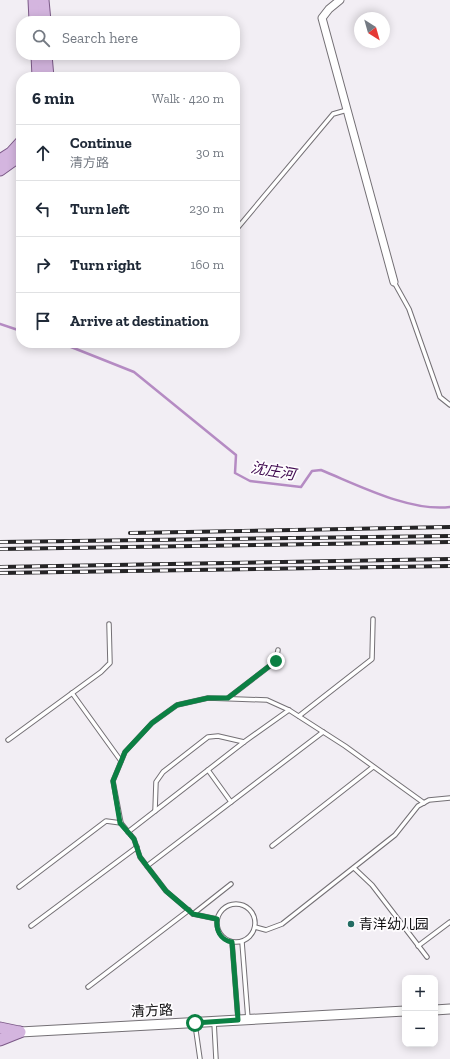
<!DOCTYPE html>
<html lang="en">
<head>
<meta charset="utf-8">
<style>
	body { margin:0; font-family:"Zilla Slab","Noto Sans SC",serif; background:#f2f2f3; color:#1f2937 }
	.controls { position:absolute; right:12px; bottom:12px; display:grid; overflow:hidden; border-radius:8px; box-shadow:0 2px 10px #0003 }
	.controls button { width:36px; height:36px; display:grid; place-items:center; padding:0; border:0; border-bottom:1px solid #e0e1e3; background:#fff; color:#1f2937; font:20px sans-serif }
	.compass { position:absolute; left:354px; top:12px; width:36px; height:36px; border-radius:50%; background:#fff; box-shadow:0 2px 10px #0003; rotate:143deg }
	.stop { position:absolute; width:12px; height:12px; margin:-9px; border:3px solid #0b8043; border-radius:50%; background:#fff }
	.stop.end { background:#0b8043; border-color:#fff; box-shadow:0 1px 4px #0008 }
	.list { margin:0; padding:0; list-style:none }
	h2 { display:flex; justify-content:space-between; align-items:center; height:52px; margin:0; padding:0 16px; font-size:17px }
	h2 small { font-size:13px; font-weight:400; color:#747a83 }
	.list li { display:grid; grid-template-columns:26px 1fr auto; gap:12px; align-items:center; box-sizing:border-box; height:56px; padding:0 16px; border-top:1px solid #e0e1e3 }
	.list b { display:block; font-size:15px; white-space:nowrap }
	.list p { margin:0; font-size:13px; white-space:nowrap; color:#747a83 }
	.list em { font-size:13px; font-style:normal; color:#747a83 }
	.icon { flex:none; width:22px; height:22px; fill:none; stroke:currentColor; stroke-width:2; stroke-linecap:round; stroke-linejoin:round }
	.map { position:relative; flex:none; width:450px; height:1059px; overflow:hidden }
	.search { position:absolute; background:#fff; box-shadow:0 2px 10px #0003; left:16px; top:16px; width:224px; height:44px; display:flex; align-items:center; gap:10px; box-sizing:border-box; padding:0 14px; border-radius:16px; color:#747a83; font-size:15px }
	.panel { position:absolute; background:#fff; box-shadow:0 2px 10px #0003; left:16px; top:72px; width:224px; height:276px; border-radius:16px }
	.map>svg:first-child { display:block }
	.lines { fill:none; stroke-linecap:round; stroke-linejoin:round }
	.stream { stroke:#b58bc3; stroke-width:2.5 }
	.service-casing { stroke:#747075; stroke-width:5.5 }
	.minor-casing { stroke:#747075; stroke-width:9 }
	.tertiary-casing { stroke:#747075; stroke-width:11 }
	.primary-casing { stroke:#7c5a88; stroke-width:13 }
	.service { stroke:#fff; stroke-width:3.5 }
	.minor { stroke:#fff; stroke-width:7 }
	.tertiary { stroke:#fff; stroke-width:9 }
	.primary { stroke:#d4b5df; stroke-width:11 }
	.rail-casing { stroke:#252426; stroke-width:4 }
	.rail { stroke:#fefcfe; stroke-width:2.5; stroke-dasharray:8; stroke-linecap:butt }
	.route { stroke:#0b8043; stroke-width:5 }
	.poi-dot { fill:#236c63; stroke:#fefcfe; stroke-width:1.5 }
	.labels { text-anchor:middle; dominant-baseline:central; stroke-width:3.5; stroke-linejoin:round; paint-order:stroke }
	.poi-label { font-size:14px; fill:#0d0c0e; stroke:#fefcfe; text-anchor:start }
	.street-label { font-size:14px; fill:#0d0c0e; stroke:#fefcfe }
	.water-label { font-size:15px; font-style:italic; fill:#400a50; stroke:#fefcfe }
</style>
</head>
<body>
<div class="map">
<svg width="450" height="1059" viewBox="0 0 450 1059">
	<rect width="100%" height="100%" fill="#f2eef4"/>
	<g class="lines">
		<!-- stream -->
		<g class="stream">
			<polyline points="0,324 21,331"/>
			<path d="M61 343 134 372 236 455 235 473 250 481 301 487 312 471 321 470C358 485 410 512 450 507"/>
		</g>
		<!-- service casing -->
		<g class="service-casing">
			<g id="service">
				<polyline points="235,231 333,114 347,110"/>
				<polyline points="394,282 409,309 440,397 450,405"/>
				<polyline points="72,693 121,761"/>
				<polyline points="228,698 276,661 278,650"/>
				<polyline points="299,716 372,659 373,619"/>
				<polyline points="8,740 101,672 110,663 109,624"/>
				<polyline points="208,770 231,802"/>
				<polyline points="155,811 156,782 163,772 208,737 218,736 244,742"/>
				<polyline points="121,823 113,781 125,752 152,723 177,705 208,698 267,700 289,710 345,746 424,803"/>
				<polyline points="128,832 244,742 289,710"/>
				<polyline points="272,846 373,767"/>
				<polyline points="147,866 323,732"/>
				<polyline points="354,868 372,885 427,957"/>
				<polyline points="19,887 106,821 121,823 134,839 140,857 166,891 193,914 217,919"/>
				<circle cx="236" cy="923" r="19"/>
				<polyline points="193,914 231,884"/>
				<polyline points="31,926 137,847"/>
				<polyline points="255,927 266,930 282,924 395,835 418,806 429,800 450,798"/>
				<polyline points="232,942 238,1019"/>
				<polyline points="242,942 248,1019"/>
				<polyline points="418,946 450,922"/>
				<polyline points="88,987 189,910"/>
				<polyline points="214,1022 216,1059"/>
				<polyline points="195,1024 200,1059"/>
			</g>
		</g>
		<!-- minor casing -->
		<g class="minor-casing">
			<polyline id="minor" points="340,0 329,9 322,18 394,282"/>
		</g>
		<!-- tertiary casing -->
		<g class="tertiary-casing">
			<g id="tertiary">
				<polyline points="435,1010 450,1009"/>
				<polyline points="20,1032 405,1011"/>
			</g>
		</g>
		<!-- primary casing -->
		<g class="primary-casing">
			<g id="primary">
				<polyline points="34,0 35,21"/>
				<polyline points="43,0 45,21"/>
				<polyline points="37,55 38,77"/>
				<polyline points="46,55 48,77"/>
				<polyline points="0,160 11,153 21,142"/>
				<polyline points="0,170 21,155"/>
				<polyline points="0,1028 19,1032"/>
				<polyline points="0,1040 20,1032"/>
			</g>
		</g>
		<!-- service -->
		<use href="#service" class="service"/>
		<!-- minor -->
		<use href="#minor" class="minor"/>
		<!-- tertiary -->
		<use href="#tertiary" class="tertiary"/>
		<!-- primary -->
		<use href="#primary" class="primary"/>
		<!-- rail casing -->
		<g class="rail-casing">
			<g id="rail">
				<polyline points="130,533 450,527"/>
				<polyline points="0,542 450,536"/>
				<polyline points="0,549 450,542"/>
				<polyline points="0,567 450,559"/>
				<polyline points="0,573 450,566"/>
			</g>
		</g>
		<!-- rail -->
		<use href="#rail" class="rail"/>
	</g>
	<g class="lines">
		<!-- route -->
		<path class="route" d="M195 1023 238 1020 232 942C220 940 216 930 217 919L193 914 166 891 140 857 134 839 120 823 113 781 125 752 152 723 177 705 208 698H228L276 661"/>
	</g>
	<!-- markers -->
	<circle class="poi-dot" cx="351" cy="924" r="4"/>
	<g class="labels">
		<!-- poi labels -->
		<g class="poi-label">
			<text x="359" y="924">青洋幼儿园</text>
		</g>
		<!-- street labels -->
		<g class="street-label">
			<text transform="translate(152 1011) rotate(-3)">清方路</text>
		</g>
		<!-- water labels -->
		<g class="water-label">
			<text transform="translate(273 471) rotate(10)">沈庄河</text>
		</g>
	</g>
</svg>
<div class="controls">
<button>+</button>
<button>−</button>
</div>
<svg class="compass" viewBox="-18 -18 36 36"><path d="M0-13l5 13h-10z" fill="#e53935"/><path d="M0 13l5-13h-10z" fill="#747a83"/></svg>
<div class="stop" style="left:195px;top:1023px"></div>
<div class="stop end" style="left:276px;top:661px"></div>
<div class="search"><svg class="icon" aria-label="search" viewBox="0 0 24 24"><circle cx="10" cy="10" r="6"/><path d="M15 15l6 6"/></svg>Search here</div>
<section class="panel">
<h2>6 min<small>Walk · 420 m</small></h2>
<ul class="list">
<li><svg class="icon" aria-label="ahead" viewBox="0 0 24 24"><path d="M12 20V5M6 11l6-6 6 6"/></svg><div><b>Continue</b><p>清方路</p></div><em>30 m</em></li>
<li><svg class="icon" aria-label="left" viewBox="0 0 24 24"><path d="M17 20v-9H6M10 6l-5 5 5 5"/></svg><div><b>Turn left</b></div><em>230 m</em></li>
<li><svg class="icon" aria-label="right" viewBox="0 0 24 24"><path d="M7 20v-9h11M14 6l5 5-5 5"/></svg><div><b>Turn right</b></div><em>160 m</em></li>
<li><svg class="icon" aria-label="arrive" viewBox="0 0 24 24"><path d="M6 21V4h12l-3 4 3 4H6"/></svg><div><b>Arrive at destination</b></div></li>
</ul>
</section>
</div>
</body>
</html>
